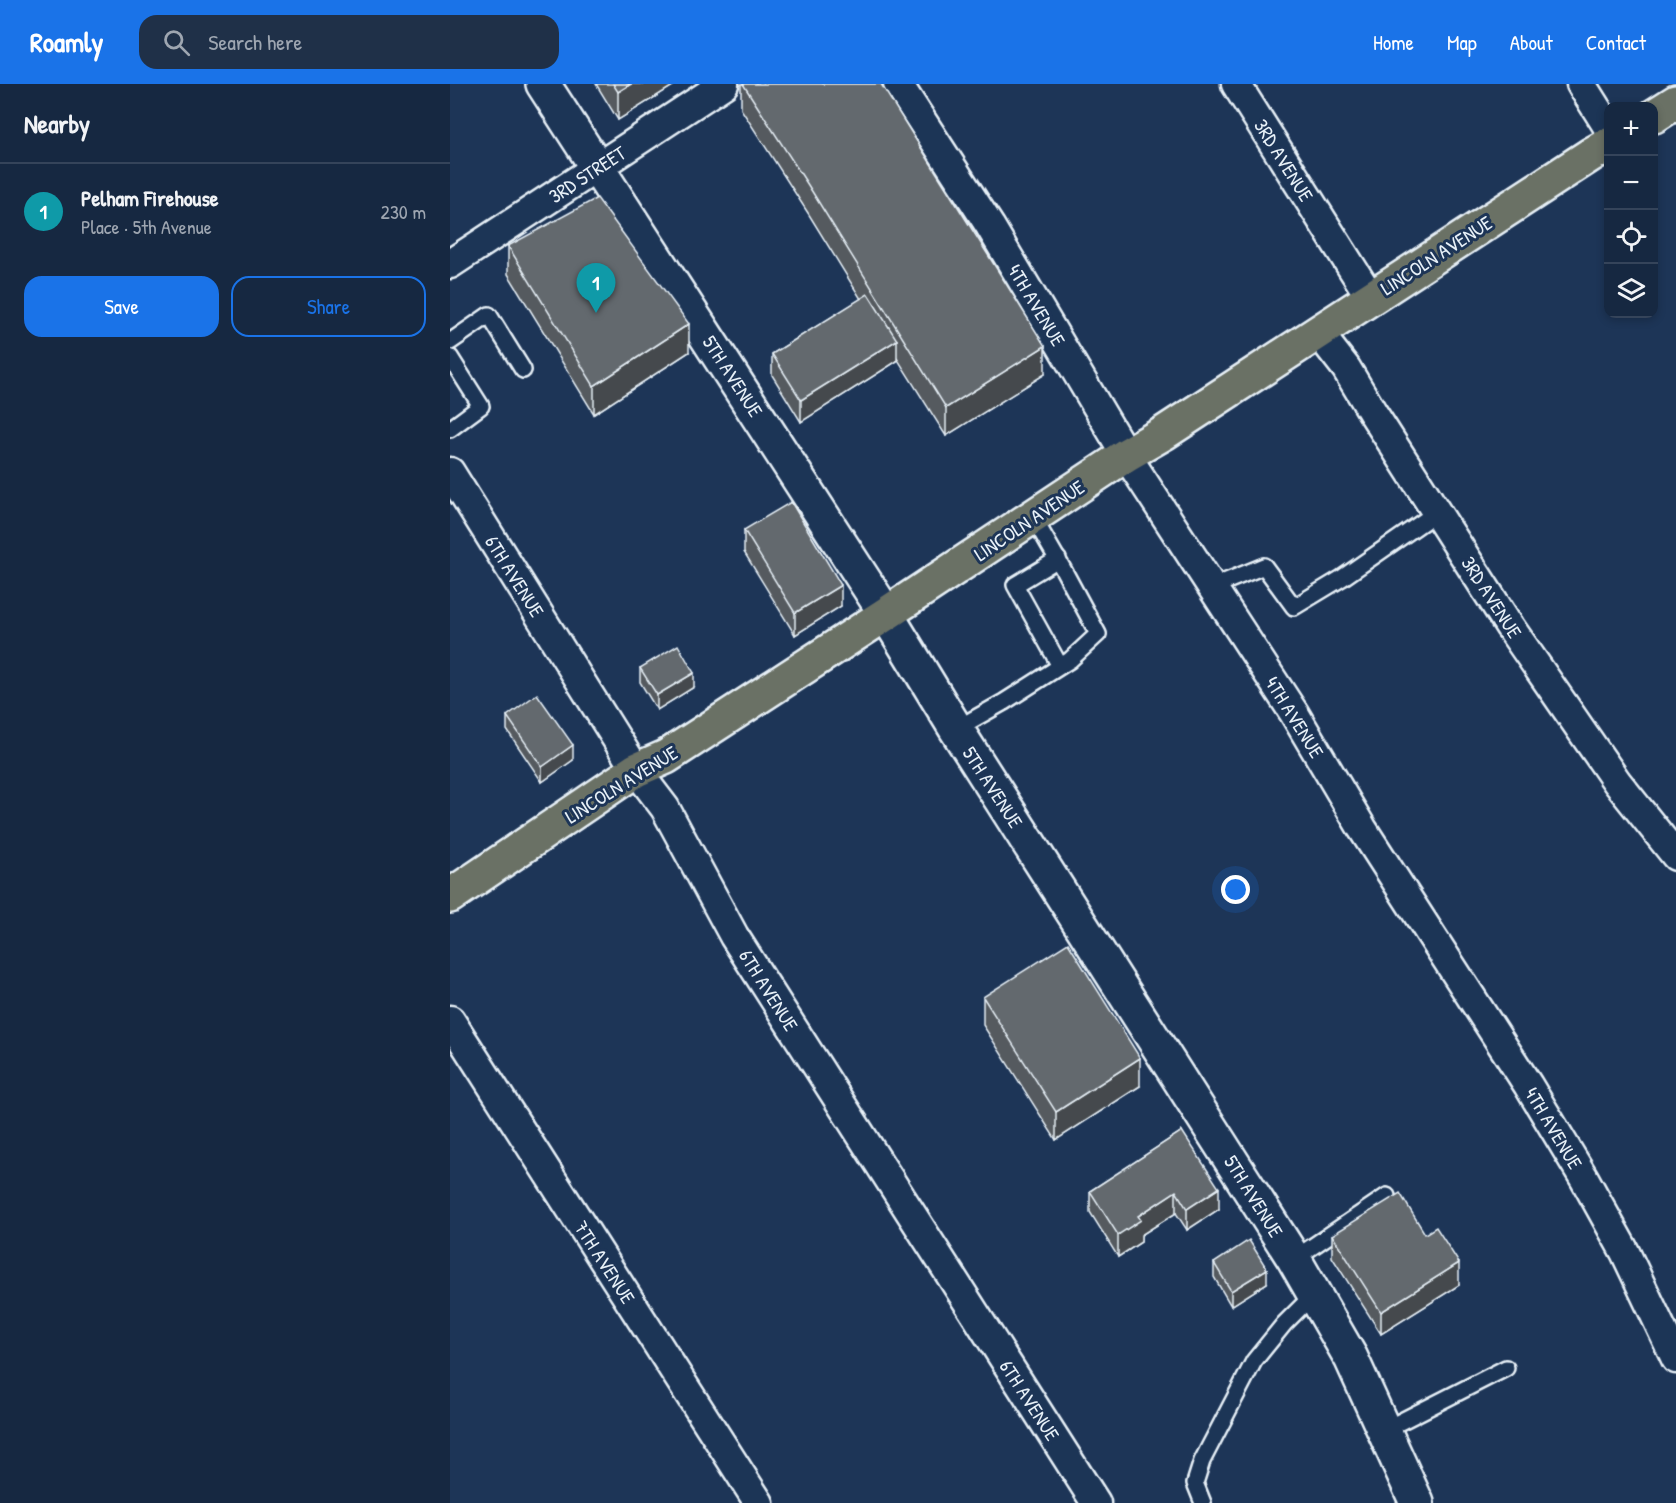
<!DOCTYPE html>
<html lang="en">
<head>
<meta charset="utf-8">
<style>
	body { margin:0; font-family:"Patrick Hand",sans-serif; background:#1f3048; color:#f1f3f6 }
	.controls { position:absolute; right:18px; top:18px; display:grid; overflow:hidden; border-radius:12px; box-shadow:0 3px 9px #0003 }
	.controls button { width:54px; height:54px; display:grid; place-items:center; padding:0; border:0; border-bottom:2px solid #35445a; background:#162841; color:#f1f3f6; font:30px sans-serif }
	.you { position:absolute; left:786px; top:806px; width:21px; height:21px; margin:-15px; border:4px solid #fff; border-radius:50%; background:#1a73e8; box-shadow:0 0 0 9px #1a73e833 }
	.badge { display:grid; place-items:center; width:39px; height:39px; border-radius:50%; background:#1a73e8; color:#fff; font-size:20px; font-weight:700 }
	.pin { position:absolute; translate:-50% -50px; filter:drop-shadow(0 2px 3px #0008) }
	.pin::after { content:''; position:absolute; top:32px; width:21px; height:18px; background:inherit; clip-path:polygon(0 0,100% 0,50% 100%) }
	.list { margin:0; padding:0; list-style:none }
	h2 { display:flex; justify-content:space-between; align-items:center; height:78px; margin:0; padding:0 24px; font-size:26px }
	h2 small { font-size:20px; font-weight:400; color:#9ea6b1 }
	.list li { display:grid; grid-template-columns:39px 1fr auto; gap:18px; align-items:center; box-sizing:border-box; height:96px; padding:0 24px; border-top:2px solid #35445a }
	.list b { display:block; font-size:22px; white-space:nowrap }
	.list p { margin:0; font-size:20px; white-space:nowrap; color:#9ea6b1 }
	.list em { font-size:20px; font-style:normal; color:#9ea6b1 }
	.actions { display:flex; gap:12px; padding:18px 24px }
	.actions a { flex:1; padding:14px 0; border:2px solid #1a73e8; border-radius:18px; text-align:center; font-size:21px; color:#1a73e8 }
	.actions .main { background:#1a73e8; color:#fff }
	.icon { flex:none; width:33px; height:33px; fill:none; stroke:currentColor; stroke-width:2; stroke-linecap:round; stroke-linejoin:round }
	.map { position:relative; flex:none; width:1226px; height:1419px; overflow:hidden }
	header { display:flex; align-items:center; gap:36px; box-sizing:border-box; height:84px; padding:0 30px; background:#1a73e8; color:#fff }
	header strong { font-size:28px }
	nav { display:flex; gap:33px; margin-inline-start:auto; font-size:21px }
	.search { width:420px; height:54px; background:#1f3048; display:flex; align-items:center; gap:15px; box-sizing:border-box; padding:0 21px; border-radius:18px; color:#9ea6b1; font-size:22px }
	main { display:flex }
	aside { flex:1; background:#162841 }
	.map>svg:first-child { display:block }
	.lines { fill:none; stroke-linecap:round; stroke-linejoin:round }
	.lane-casing { stroke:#e8f1f8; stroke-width:20 }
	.street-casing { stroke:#e8f1f8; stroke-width:33 }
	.secondary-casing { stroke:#e8f1f8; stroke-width:38 }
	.primary-casing { stroke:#e8f1f8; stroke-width:38 }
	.lane { stroke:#1d3557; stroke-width:15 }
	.street { stroke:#1d3557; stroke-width:28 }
	.secondary { stroke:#1d3557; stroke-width:33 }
	.primary { stroke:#6b7165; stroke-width:33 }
	.wall { fill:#555a5f; stroke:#e8f1f8; stroke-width:1.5 }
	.shaded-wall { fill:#454a4d; stroke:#e8f1f8; stroke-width:1.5 }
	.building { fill:#63696e; stroke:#e8f1f8; stroke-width:1.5 }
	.labels { text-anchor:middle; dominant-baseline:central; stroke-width:6; stroke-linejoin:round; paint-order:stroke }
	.street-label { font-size:20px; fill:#e8f1f8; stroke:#1d3557 }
</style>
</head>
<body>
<header>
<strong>Roamly</strong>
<div class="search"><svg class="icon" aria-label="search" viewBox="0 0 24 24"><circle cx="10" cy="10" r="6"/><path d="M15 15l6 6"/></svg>Search here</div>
<nav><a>Home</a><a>Map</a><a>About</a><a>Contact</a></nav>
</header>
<main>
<aside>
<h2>Nearby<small></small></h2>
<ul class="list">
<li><span class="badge" style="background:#0f9aa8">1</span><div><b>Pelham Firehouse</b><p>Place · 5th Avenue</p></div><em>230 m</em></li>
</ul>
<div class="actions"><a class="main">Save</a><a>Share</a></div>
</aside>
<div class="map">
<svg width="1226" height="1419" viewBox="0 0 1226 1419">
	<rect width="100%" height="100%" fill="#1d3557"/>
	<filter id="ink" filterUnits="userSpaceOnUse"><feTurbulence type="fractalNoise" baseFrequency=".0167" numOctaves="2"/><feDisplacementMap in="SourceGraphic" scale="12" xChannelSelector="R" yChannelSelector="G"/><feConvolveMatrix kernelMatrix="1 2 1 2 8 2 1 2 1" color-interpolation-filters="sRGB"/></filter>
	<g filter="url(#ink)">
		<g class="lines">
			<!-- lane casing -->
			<g class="lane-casing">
				<g id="lane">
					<polyline points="0,258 39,231 73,286"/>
					<polyline points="0,273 31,322 0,345"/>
					<polyline points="608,475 565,501 610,582"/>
					<polyline points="762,503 814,482 844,523 892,494 987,428"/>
					<polyline points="506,645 554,618 620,576 648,550 613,485 583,433"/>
					<polyline points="844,1175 937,1112"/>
					<polyline points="934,1346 1056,1284"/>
					<polyline points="753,1419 745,1399 752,1377 804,1277 834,1240 864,1210"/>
				</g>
			</g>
			<!-- street casing -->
			<g class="street-casing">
				<g id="street">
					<polyline points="448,0 540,142 676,371 844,629 912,744 1078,1001 1134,1094 1175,1168 1226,1275"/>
					<polyline points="786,0 921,214"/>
					<polyline points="1131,0 1158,43"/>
					<polyline points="0,180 274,0"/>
					<polyline points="868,248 896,284 923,329 1060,543 1167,698 1226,772"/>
					<polyline points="0,388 186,686 215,724 284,852 646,1419"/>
					<polyline points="0,936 309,1419"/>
				</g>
			</g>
			<!-- secondary casing -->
			<g class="secondary-casing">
				<polyline id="secondary" points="93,0 436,530 506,645 844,1175 901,1274 967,1419"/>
			</g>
			<!-- primary casing -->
			<g class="primary-casing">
				<g id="primary">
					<polyline points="1204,32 1226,18"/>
					<polyline points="0,812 186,686 216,673 436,530 676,371 714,349 1142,70 1158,61"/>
				</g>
			</g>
			<!-- lane -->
			<use href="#lane" class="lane"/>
			<!-- street -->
			<use href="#street" class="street"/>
			<!-- secondary -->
			<use href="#secondary" class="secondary"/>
			<!-- primary -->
			<use href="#primary" class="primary"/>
		</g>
		<!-- wall -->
		<g class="wall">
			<polygon points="146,0 226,0 168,36"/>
			<polygon points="291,0 431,0 595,290 496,352 447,274 447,277 351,338 322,291 322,270 411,215 358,129 291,25"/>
			<polygon points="58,162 239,268 144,330 58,190"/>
			<polygon points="294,446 391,522 345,551 294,468"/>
			<polygon points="190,584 244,603 207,626 190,598"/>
			<polygon points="57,632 123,676 92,698 57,646"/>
			<polygon points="533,913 690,1002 606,1056 533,941"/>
			<polygon points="732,1047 769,1125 737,1146 726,1129 691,1151 691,1158 668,1173 640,1128 640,1107"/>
			<polygon points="975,1150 1009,1201 931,1250 882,1173 882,1151"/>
			<polygon points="764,1179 817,1199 781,1222 764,1193"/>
		</g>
		<!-- shaded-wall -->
		<g class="shaded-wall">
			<polygon points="181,0 226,0 168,36 168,8"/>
			<polygon points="239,240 239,268 144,330 144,302"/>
			<polygon points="447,256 447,277 351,338 351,316"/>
			<polygon points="595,262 595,290 496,352 496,324"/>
			<polygon points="391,501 391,522 345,551 345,529"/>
			<polygon points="244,589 244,603 207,626 207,611"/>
			<polygon points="123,661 123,676 92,698 92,683"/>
			<polygon points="690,974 690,1002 606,1056 606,1028"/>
			<polygon points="769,1104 769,1125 737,1146 737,1125"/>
			<polygon points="726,1107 726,1129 691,1151 691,1158 668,1173 668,1151 688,1132"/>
			<polygon points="1009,1179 1009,1201 931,1250 931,1228"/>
			<polygon points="817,1185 817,1199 781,1222 781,1207"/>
		</g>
		<!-- building -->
		<g class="building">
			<polygon points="163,0 181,0 168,8"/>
			<polygon points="293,0 431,0 595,262 496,324 358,101"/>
			<polygon points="147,114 239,240 144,302 58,162"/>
			<polygon points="418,210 447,256 351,316 322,270"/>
			<polygon points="341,418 391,501 345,529 294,446"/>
			<polygon points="228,561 244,589 207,611 190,584"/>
			<polygon points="87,610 123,661 92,683 57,632"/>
			<polygon points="618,859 690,974 606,1028 533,913"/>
			<polygon points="732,1047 769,1104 737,1125 726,1107 688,1132 691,1136 668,1151 640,1107"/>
			<polygon points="950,1109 975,1150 986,1143 1009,1179 931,1228 882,1151"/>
			<polygon points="799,1156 817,1185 781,1207 764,1179"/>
		</g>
	</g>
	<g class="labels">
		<!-- street labels -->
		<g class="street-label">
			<text transform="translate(834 76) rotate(58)">3RD AVENUE</text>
			<text transform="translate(137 90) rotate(-33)">3RD STREET</text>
			<text transform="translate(986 171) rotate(-33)">LINCOLN AVENUE</text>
			<text transform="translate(587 221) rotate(59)">4TH AVENUE</text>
			<text transform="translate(283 292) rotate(57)">5TH AVENUE</text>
			<text transform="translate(579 436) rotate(-34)">LINCOLN AVENUE</text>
			<text transform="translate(65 492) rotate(58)">6TH AVENUE</text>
			<text transform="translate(1042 513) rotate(57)">3RD AVENUE</text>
			<text transform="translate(845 633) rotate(58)">4TH AVENUE</text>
			<text transform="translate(171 700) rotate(-32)">LINCOLN AVENUE</text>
			<text transform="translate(543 703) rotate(57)">5TH AVENUE</text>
			<text transform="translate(319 906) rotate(58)">6TH AVENUE</text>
			<text transform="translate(1104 1044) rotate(59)">4TH AVENUE</text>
			<text transform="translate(804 1112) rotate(58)">5TH AVENUE</text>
			<text transform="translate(155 1178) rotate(57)">7TH AVENUE</text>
			<text transform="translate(580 1316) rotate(57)">6TH AVENUE</text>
		</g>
	</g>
</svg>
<div class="controls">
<button>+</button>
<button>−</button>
<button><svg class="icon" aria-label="locate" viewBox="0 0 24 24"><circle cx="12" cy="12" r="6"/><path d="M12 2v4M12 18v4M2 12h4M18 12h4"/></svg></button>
<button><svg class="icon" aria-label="layers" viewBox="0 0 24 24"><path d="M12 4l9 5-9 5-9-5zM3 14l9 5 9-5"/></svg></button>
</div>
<div class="you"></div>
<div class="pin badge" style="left:146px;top:229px;background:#0f9aa8">1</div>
</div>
</main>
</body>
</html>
